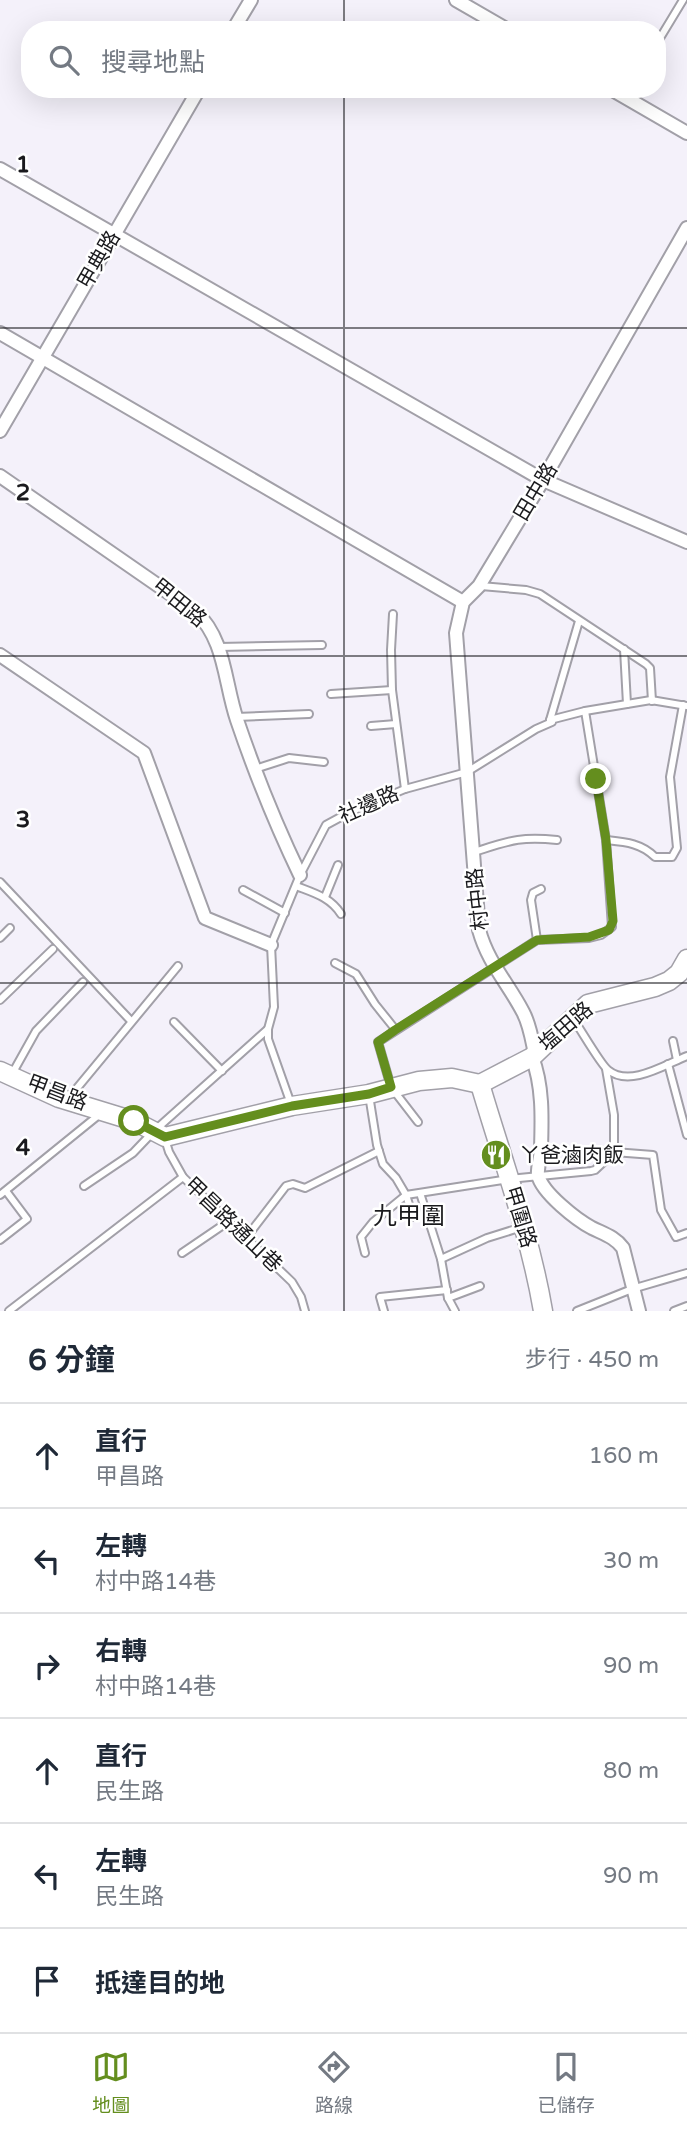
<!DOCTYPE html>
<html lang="zh-TW">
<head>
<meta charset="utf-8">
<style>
	body { margin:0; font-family:"Varela Round","Noto Sans TC",sans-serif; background:#f2f2f3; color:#1f2937 }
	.stop { position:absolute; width:21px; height:21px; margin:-16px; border:5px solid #648e1e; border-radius:50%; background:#fff }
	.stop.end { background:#648e1e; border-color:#fff; box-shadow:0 2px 7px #0008 }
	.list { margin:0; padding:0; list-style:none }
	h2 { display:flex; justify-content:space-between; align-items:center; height:91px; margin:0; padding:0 28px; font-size:30px }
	h2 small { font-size:23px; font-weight:400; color:#747a83 }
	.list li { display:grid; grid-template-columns:46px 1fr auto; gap:21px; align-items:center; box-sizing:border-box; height:105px; padding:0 28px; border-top:2px solid #e0e1e3 }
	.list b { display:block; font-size:26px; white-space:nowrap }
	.list p { margin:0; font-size:23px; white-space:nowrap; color:#747a83 }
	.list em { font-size:23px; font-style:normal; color:#747a83 }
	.icon { flex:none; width:38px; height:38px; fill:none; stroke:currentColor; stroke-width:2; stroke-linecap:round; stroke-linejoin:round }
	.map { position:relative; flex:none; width:687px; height:1311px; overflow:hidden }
	.search { position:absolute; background:#fff; box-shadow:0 7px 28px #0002; left:21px; right:21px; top:21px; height:77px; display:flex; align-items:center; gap:18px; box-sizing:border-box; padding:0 24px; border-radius:28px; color:#747a83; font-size:26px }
	.sheet { height:721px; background:#fff }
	nav { display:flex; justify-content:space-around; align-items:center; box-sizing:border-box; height:98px; border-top:2px solid #e0e1e3; background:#fff; font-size:19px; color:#747a83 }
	nav a { display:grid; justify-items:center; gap:4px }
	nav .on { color:#648e1e }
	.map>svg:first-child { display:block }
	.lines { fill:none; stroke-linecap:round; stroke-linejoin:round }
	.lane-casing { stroke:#a2a0a8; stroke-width:10 }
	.street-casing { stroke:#a2a0a8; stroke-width:16 }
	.secondary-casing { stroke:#a2a0a8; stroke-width:21 }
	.lane { stroke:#fff; stroke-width:6 }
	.street { stroke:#fff; stroke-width:12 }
	.secondary { stroke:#fff; stroke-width:18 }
	.route { stroke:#648e1e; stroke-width:9 }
	.grid { fill:none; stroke:#1a1a1d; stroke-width:2; stroke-opacity:0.55 }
	.labels { text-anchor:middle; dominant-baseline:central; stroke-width:5; stroke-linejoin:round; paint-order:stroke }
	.street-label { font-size:21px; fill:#1a1a1d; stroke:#fff }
	.poi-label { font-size:21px; fill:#1a1a1d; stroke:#fff; text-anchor:start }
	.quarter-label { font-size:24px; fill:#1a1a1d; stroke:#fff }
	.grid-label { font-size:23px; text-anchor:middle; font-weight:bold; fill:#1a1a1d; stroke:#fff; stroke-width:5; stroke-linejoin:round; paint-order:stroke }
</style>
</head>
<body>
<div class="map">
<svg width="687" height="1311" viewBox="0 0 687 1311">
	<rect width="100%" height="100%" fill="#f4f1fa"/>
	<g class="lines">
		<!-- lane casing -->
		<g class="lane-casing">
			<g id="lane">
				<polyline points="657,43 683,0"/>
				<polyline points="630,100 638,89"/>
				<polyline points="481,586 526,590 540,594 646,664 650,668 652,701"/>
				<polyline points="393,614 391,650 392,690 405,789"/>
				<polyline points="219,647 322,645"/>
				<polyline points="624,649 627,704"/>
				<polyline points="331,694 392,690"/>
				<polyline points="236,717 309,714"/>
				<polyline points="550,720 579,621"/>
				<polyline points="371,726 396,724"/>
				<polyline points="255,769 289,758 324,762"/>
				<path d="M606 840C625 842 641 843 655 857H672L677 848 670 777 683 705"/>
				<path d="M474 852C509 841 520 836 557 840"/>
				<polyline points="0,882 131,1021"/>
				<path d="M296 886C314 893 330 897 341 914"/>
				<polyline points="243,890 285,913"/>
				<polyline points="325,897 338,865"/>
				<polyline points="0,938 10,928"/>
				<polyline points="537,940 531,900 533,893 541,889"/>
				<polyline points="335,963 356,974 375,1004 395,1029"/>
				<polyline points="0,1000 53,949"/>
				<path d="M574 1020C581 1030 601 1065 608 1070 630 1088 666 1064 687 1056"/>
				<polyline points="174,1022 222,1071"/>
				<polyline points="673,1041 677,1060"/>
				<polyline points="668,1064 687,1135"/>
				<polyline points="606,1069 614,1115 614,1152"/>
				<polyline points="12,1074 36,1031 83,982"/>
				<polyline points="369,1095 377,1145 383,1164 396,1178 406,1195 413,1217"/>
				<polyline points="68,1099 178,966"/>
				<polyline points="291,1104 268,1039 268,1029 274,1007 271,945 300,875 326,825 350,812 405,789 467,772 536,729 552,722 550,720 585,711 651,700 687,706"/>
				<polyline points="418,1122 391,1087 378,1042 537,940 589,938 601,935 612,927 606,840 585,711"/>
				<polyline points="165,1139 169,1152 183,1177 292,1282 301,1297 305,1311"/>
				<polyline points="84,1186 133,1153 153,1132 268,1029"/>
				<polyline points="420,1193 441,1259 448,1298"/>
				<polyline points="0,1195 100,1114"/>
				<polyline points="246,1238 286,1186 293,1184 305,1188 379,1151"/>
				<polyline points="0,1240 27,1219 6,1191"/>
				<polyline points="182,1253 229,1221"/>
				<polyline points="365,1253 361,1237 373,1222 406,1195 509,1179 591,1171 595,1170 614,1152 653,1155 661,1210 676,1237 687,1233"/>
				<polyline points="441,1259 487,1238 522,1227"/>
				<polyline points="9,1311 183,1177"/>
				<polyline points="384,1311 380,1297 447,1290"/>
				<polyline points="455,1311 448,1298 480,1286"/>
				<polyline points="577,1311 632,1289 687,1273"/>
				<polyline points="674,1311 687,1306"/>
			</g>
		</g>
		<!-- street casing -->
		<g class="street-casing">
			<g id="street">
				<polyline points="456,0 508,30"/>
				<polyline points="233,30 251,0"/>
				<polyline points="611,89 687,133"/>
				<polyline points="0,169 543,480 687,542"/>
				<polyline points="0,333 463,602"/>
				<polyline points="0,431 199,89"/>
				<path d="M0 476 195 611C226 640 224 682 237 720 255 773 276 825 300 875"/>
				<polyline points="0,655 144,753 205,918 271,945"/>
				<path d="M535 1054C532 1040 530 1025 523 1012 508 983 488 963 479 930L456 633 463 602 479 586 543 480 687 228"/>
				<path d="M532 1057C543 1085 542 1118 541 1148 541 1156 537 1168 538 1175 542 1193 577 1220 592 1228 604 1234 615 1237 623 1248L639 1311"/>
			</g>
		</g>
		<!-- secondary casing -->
		<g class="secondary-casing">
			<g id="secondary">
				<polyline points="0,1071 59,1098 134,1121 165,1137 292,1106 369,1094 419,1081 452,1078 480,1084"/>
				<polyline points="480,1084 532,1057 588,1004 655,987 669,981 679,973 687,959"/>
				<path d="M480 1084C502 1159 530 1234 543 1311"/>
			</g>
		</g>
		<!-- lane -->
		<use href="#lane" class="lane"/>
		<!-- street -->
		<use href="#street" class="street"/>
		<!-- secondary -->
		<use href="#secondary" class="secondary"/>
	</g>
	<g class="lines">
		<!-- route -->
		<polyline class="route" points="134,1121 165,1137 292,1106 369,1094 391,1087 378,1042 395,1030 537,940 589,937 609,930 613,921 606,840 596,779"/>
	</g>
	<!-- grid -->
	<path class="grid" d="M344 0V30M344 89V1311M0 328H687M0 656H687M0 983H687"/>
	<!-- icons -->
	<defs>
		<g id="restaurant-disc" transform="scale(1.575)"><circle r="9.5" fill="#648e1e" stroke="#fff"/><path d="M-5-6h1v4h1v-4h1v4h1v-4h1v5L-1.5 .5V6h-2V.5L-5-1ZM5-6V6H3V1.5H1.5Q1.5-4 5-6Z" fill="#fff"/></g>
	</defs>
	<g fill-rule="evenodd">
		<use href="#restaurant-disc" x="496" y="1155"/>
	</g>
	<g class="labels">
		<!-- street labels -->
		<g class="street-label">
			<text transform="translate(99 260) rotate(-60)">甲典路</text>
			<text transform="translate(536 492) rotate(-59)">田中路</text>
			<text transform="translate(179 603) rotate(39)">甲田路</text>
			<text transform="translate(369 805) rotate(-24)">社邊路</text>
			<text transform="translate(478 899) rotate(-96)">村中路</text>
			<text transform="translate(566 1027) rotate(-41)">塩田路</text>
			<text transform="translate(57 1093) rotate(21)">甲昌路</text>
			<text transform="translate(520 1217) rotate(73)">甲圍路</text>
			<text transform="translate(233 1225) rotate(44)">甲昌路通山巷</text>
		</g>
		<!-- poi labels -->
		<g class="poi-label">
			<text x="519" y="1155">ㄚ爸滷肉飯</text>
		</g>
		<!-- quarter labels -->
		<g class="quarter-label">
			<text x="409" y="1216">九甲圍</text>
		</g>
	</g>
	<g class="grid-label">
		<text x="23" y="172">1</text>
		<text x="23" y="500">2</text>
		<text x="23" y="827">3</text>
		<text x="23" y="1155">4</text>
	</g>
</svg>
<div class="stop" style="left:134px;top:1121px"></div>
<div class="stop end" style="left:596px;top:779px"></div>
<div class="search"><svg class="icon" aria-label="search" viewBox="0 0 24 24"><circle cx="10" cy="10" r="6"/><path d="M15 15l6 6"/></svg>搜尋地點</div>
</div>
<section class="sheet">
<h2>6 分鐘<small>步行 · 450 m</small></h2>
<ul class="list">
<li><svg class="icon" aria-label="ahead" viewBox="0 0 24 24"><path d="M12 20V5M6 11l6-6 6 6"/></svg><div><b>直行</b><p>甲昌路</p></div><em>160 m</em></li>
<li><svg class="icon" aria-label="left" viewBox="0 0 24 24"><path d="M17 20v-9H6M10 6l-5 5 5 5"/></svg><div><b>左轉</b><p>村中路14巷</p></div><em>30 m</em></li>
<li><svg class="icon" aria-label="right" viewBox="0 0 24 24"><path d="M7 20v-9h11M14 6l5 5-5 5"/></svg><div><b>右轉</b><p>村中路14巷</p></div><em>90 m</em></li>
<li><svg class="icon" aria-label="ahead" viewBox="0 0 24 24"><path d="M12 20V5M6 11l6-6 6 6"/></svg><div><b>直行</b><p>民生路</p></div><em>80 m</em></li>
<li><svg class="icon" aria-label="left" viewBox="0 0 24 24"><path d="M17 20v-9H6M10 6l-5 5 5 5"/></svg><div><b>左轉</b><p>民生路</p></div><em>90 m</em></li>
<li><svg class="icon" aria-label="arrive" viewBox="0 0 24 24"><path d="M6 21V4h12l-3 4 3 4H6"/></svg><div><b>抵達目的地</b></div></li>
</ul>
</section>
<nav>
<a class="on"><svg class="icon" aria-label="map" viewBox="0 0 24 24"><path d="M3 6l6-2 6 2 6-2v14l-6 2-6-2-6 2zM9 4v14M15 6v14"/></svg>地圖</a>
<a><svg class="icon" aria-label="directions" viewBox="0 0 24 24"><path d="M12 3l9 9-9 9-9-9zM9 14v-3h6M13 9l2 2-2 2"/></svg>路線</a>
<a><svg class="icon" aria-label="saved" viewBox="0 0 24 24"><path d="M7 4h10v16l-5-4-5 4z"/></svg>已儲存</a>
</nav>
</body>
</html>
